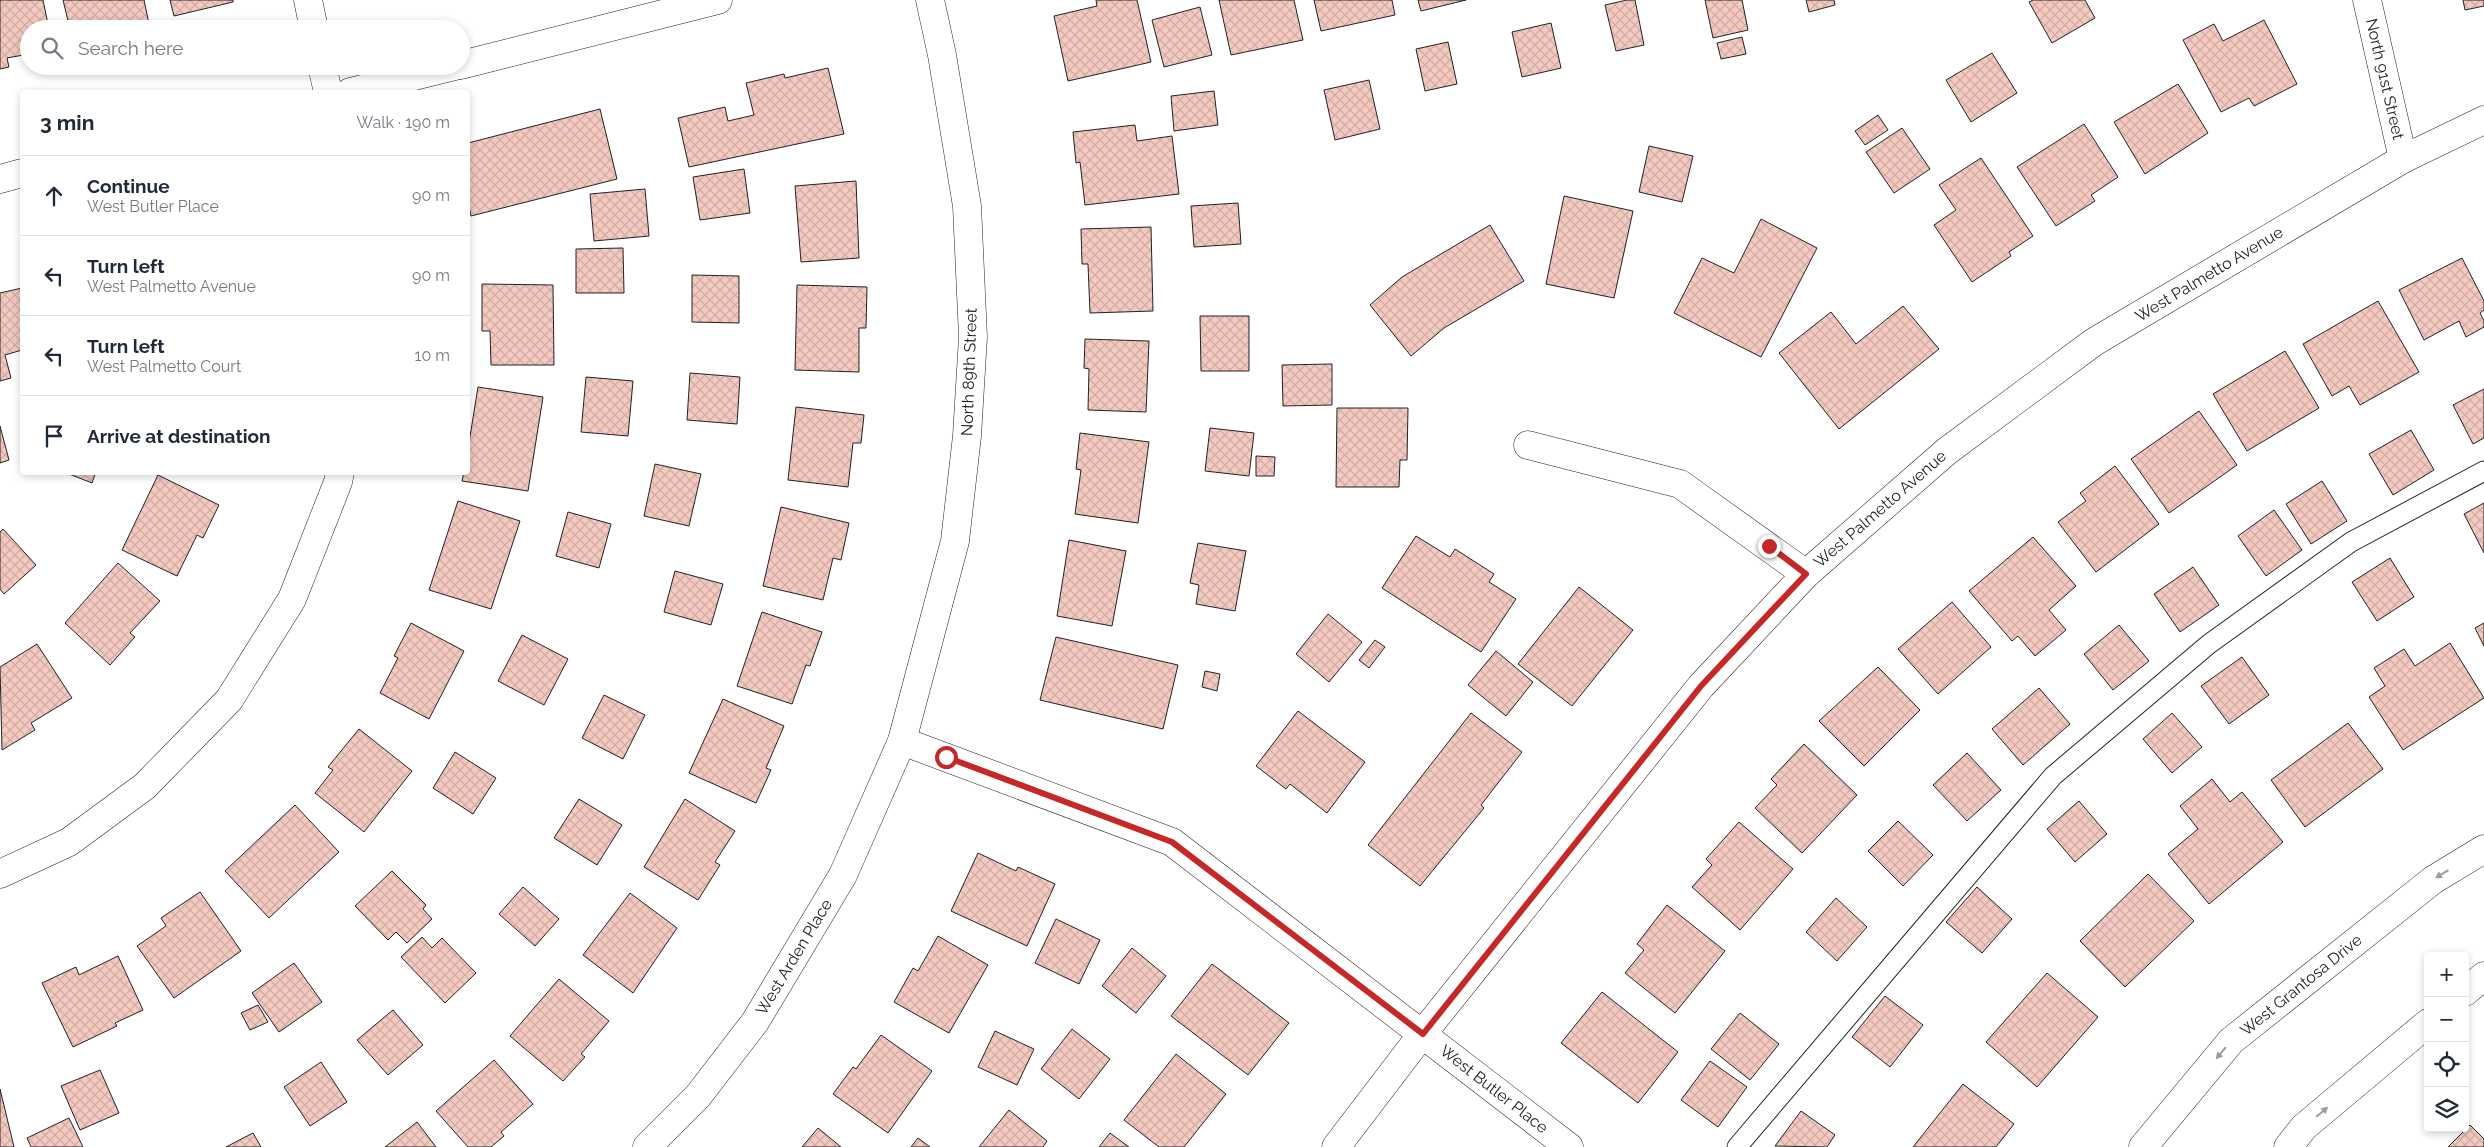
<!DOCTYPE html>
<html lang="en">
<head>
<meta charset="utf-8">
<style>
	body { margin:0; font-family:Raleway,sans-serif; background:#f6f6f7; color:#1f2937 }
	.controls { position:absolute; right:15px; bottom:15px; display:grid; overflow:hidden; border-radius:5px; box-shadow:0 2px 8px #0003 }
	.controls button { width:45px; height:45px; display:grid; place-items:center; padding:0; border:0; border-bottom:1px solid #e0e1e3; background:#fff; color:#1f2937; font:25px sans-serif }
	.stop { position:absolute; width:15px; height:15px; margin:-11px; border:4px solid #c62828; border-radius:50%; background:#fff }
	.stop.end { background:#c62828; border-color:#fff; box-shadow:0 1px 5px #0008 }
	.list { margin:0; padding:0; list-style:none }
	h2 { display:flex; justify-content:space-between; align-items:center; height:65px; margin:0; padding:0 20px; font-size:21px }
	h2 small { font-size:16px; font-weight:400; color:#747a83 }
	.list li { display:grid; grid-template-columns:32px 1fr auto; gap:15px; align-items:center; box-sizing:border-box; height:80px; padding:0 20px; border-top:1px solid #e0e1e3 }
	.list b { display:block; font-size:19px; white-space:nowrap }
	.list p { margin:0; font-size:16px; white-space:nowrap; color:#747a83 }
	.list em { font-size:16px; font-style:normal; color:#747a83 }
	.icon { flex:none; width:28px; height:28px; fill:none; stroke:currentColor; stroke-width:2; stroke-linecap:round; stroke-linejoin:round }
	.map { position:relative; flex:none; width:2484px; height:1147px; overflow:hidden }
	.search { position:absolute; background:#fff; box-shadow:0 2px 8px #0003; left:20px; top:20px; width:450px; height:55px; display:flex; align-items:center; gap:12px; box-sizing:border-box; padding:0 18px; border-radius:28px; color:#747a83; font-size:19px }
	.panel { position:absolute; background:#fff; box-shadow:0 2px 8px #0003; left:20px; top:90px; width:450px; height:385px; border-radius:5px }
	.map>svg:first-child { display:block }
	.building { fill:url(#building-cross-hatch); stroke:#222 }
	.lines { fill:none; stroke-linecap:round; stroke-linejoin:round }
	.lane-casing { stroke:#222; stroke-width:21 }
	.street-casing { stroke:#222; stroke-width:29 }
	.secondary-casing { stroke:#222; stroke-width:29 }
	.lane { stroke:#fff; stroke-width:19 }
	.street { stroke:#fff; stroke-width:28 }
	.secondary { stroke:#fff; stroke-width:28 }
	.oneway { fill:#9c9c9c }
	.route { stroke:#c62828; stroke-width:6 }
	.labels { text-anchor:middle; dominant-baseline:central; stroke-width:4; stroke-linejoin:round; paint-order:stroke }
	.street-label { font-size:16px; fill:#222; stroke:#fff }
</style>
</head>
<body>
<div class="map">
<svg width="2484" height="1147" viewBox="0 0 2484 1147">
	<defs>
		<pattern id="building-cross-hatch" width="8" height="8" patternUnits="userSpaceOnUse" patternTransform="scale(1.25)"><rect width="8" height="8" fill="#f3c9c0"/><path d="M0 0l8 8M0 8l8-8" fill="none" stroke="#d0aca5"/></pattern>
	</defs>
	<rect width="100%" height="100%" fill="#fff"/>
	<!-- building -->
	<g class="building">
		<polygon points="0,0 43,0 49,29 29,29 29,54 7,58 9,67 0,69"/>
		<polygon points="63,0 144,0 149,24 129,29 70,29"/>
		<polygon points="170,0 233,0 233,2 174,16"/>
		<polygon points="1096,0 1137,0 1151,62 1068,81 1054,16 1097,6"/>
		<polygon points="1219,0 1294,0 1303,40 1231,55"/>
		<polygon points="1314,0 1392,0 1395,15 1321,31"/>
		<polygon points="1418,0 1466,0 1421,11"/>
		<polygon points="1627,0 1635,0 1644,45 1616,51 1605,5"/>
		<polygon points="1705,0 1742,0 1748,30 1713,38"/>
		<polygon points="1806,0 1834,0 1835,5 1809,12"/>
		<polygon points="2033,0 2085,0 2095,18 2052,43 2029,2"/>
		<polygon points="2463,0 2484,0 2484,6 2465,10"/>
		<polygon points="1200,7 1212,55 1164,67 1152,20"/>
		<polygon points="2264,20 2297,84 2254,106 2249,98 2221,112 2183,40 2214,24 2223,41"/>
		<polygon points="1551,23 1561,68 1522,77 1512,32"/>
		<polygon points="1742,37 1746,54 1721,59 1717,43"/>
		<polygon points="1448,42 1457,84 1425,91 1416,49"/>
		<polygon points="1992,53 2017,93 1971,122 1946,80"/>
		<polygon points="828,68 844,134 689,167 678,118 725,107 728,121 754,115 746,83 784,74 785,78"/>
		<polygon points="1369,80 1380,129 1335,140 1324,90"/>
		<polygon points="2178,84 2208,133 2145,174 2114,122"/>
		<polygon points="1214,91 1218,125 1174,131 1171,96"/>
		<polygon points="600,109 617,179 471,216 468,203 468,143"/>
		<polygon points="1878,115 1888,130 1865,145 1855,131"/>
		<polygon points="2084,124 2118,177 2091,195 2095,201 2056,226 2017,167"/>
		<polygon points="1135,125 1137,141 1172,136 1179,194 1085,205 1080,162 1076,163 1073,132"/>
		<polygon points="1902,128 1930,169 1894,193 1866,152"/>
		<polygon points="1649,146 1693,156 1682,202 1639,192"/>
		<polygon points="1981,158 2033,236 2009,252 2011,256 1972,282 1934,225 1956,210 1939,185"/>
		<polygon points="744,169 750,213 700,220 693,177"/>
		<polygon points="856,181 859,258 801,262 795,186"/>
		<polygon points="645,189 649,236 594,241 590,194"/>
		<polygon points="1564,196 1633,211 1614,298 1546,284"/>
		<polygon points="1238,203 1241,244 1194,247 1191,206"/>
		<polygon points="1761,219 1817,248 1761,357 1674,313 1702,258 1734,273"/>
		<polygon points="1490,225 1524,281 1444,328 1411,356 1370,305 1402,277"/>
		<polygon points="1151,227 1153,311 1090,313 1088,264 1082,264 1081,229"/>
		<polygon points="623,248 624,293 576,293 576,249"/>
		<polygon points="2462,258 2484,301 2484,310 2480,313 2484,321 2484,327 2466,337 2459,321 2424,340 2399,290"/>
		<polygon points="692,275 739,276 739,323 692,322"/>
		<polygon points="482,284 553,285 554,365 491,365 490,331 482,331"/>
		<polygon points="797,285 867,287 866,328 859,328 859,372 795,370"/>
		<polygon points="22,288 22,350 5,355 11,378 0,381 0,293"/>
		<polygon points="2378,301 2419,372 2360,405 2349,386 2332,396 2303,344"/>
		<polygon points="1903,306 1939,349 1839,429 1779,353 1831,312 1856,344"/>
		<polygon points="1200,316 1249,316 1249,371 1201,371"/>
		<polygon points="1085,339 1149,341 1146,412 1088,410 1089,369 1084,368"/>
		<polygon points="2285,351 2319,408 2247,451 2213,394"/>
		<polygon points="1332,364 1332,405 1283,406 1282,365"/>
		<polygon points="690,373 740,377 737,424 687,420"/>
		<polygon points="586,377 633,381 628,436 581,432"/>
		<polygon points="478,387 543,397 528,491 462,481 464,472 468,472 468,449"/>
		<polygon points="2484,389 2484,438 2473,444 2453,405"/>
		<polygon points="796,407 864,415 861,443 853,443 848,487 788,480"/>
		<polygon points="1337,408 1408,408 1407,460 1400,460 1399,487 1336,487"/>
		<polygon points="2199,411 2237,465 2169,513 2131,459"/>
		<polygon points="0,426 9,460 0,463"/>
		<polygon points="1210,428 1254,433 1249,476 1205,471"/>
		<polygon points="2411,430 2434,470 2393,495 2369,454"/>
		<polygon points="1080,433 1149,442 1138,523 1075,514 1081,470 1076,469"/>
		<polygon points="1256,456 1275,457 1274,476 1256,476"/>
		<polygon points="655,464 701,474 689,526 644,516"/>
		<polygon points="2115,466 2159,524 2096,572 2058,522 2086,501 2080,493"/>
		<polygon points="64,472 96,472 92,483"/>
		<polygon points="158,475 219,505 203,538 197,535 177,576 122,550"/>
		<polygon points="2322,481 2347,521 2311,544 2286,504"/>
		<polygon points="458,501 520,521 491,609 429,590"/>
		<polygon points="2484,503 2484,553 2464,514"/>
		<polygon points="781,507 849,523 841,560 833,558 823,600 763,586"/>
		<polygon points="2274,510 2302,550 2266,576 2238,536"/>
		<polygon points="568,512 611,524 599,568 556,556"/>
		<polygon points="3,529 36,565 4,594 0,589 0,532"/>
		<polygon points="1416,536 1450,557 1455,549 1494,574 1489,582 1516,599 1481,652 1382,588"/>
		<polygon points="2033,537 2076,586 2049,610 2066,630 2035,656 2018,636 2012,641 1969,591"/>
		<polygon points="1069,540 1126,551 1112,626 1057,616"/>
		<polygon points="1198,543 1246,551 1235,611 1196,604 1199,585 1190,583"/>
		<polygon points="2390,558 2414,597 2377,621 2352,582"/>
		<polygon points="118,563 160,601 130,633 135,637 110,665 65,623"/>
		<polygon points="2193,567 2219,605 2180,632 2154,594"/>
		<polygon points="675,571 723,584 711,625 664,612"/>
		<polygon points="1579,587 1633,630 1572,706 1518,664"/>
		<polygon points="1952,602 1991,647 1938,694 1898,649"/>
		<polygon points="762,612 822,632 810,666 806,665 792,704 737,686"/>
		<polygon points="1328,614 1362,642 1329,682 1296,654"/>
		<polygon points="411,623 464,651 429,719 380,693 398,658 394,656"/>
		<polygon points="2484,623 2484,646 2475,628"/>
		<polygon points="2119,625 2149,661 2113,690 2084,654"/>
		<polygon points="522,635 568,659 544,705 498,681"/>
		<polygon points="1056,637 1178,665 1163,729 1040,700"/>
		<polygon points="1375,640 1385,647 1369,668 1359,660"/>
		<polygon points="2450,643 2484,698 2403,750 2369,697 2385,686 2374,668 2404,649 2415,666"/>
		<polygon points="37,644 72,698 31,723 35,730 2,750 0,667"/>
		<polygon points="1496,651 1533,682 1506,716 1468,685"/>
		<polygon points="2242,657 2269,695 2229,724 2201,686"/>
		<polygon points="1878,667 1920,710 1864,766 1819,721"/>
		<polygon points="1205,671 1220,674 1217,691 1202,687"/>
		<polygon points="2039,688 2070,724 2023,765 1992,729"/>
		<polygon points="604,695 645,715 623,759 582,738"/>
		<polygon points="723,699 784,726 766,768 771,770 756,803 689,773"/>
		<polygon points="1298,711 1365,762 1327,813 1290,784 1286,789 1256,766"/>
		<polygon points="1471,713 1522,752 1481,805 1484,808 1420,886 1368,845"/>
		<polygon points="2172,713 2202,747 2172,773 2143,739"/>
		<polygon points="2348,723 2383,769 2305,827 2271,780"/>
		<polygon points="359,729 412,771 364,832 315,793 333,770 328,767"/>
		<polygon points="1804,744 1857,795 1802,853 1755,808 1777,785 1771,779"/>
		<polygon points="455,752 496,778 473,814 433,788"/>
		<polygon points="1967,753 2001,790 1967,821 1933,785"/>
		<polygon points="2212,779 2230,802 2242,792 2283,842 2209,904 2168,854 2198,829 2180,806"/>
		<polygon points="579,799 622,825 597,865 554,838"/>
		<polygon points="685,799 735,831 715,862 720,865 698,900 644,867"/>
		<polygon points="2079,801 2107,834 2075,862 2047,829"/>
		<polygon points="295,805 339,852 269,918 225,871"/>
		<polygon points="1898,821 1933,855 1903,886 1868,851"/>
		<polygon points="1739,822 1793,869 1740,930 1692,887 1712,865 1706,859"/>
		<polygon points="978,853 1016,871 1018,867 1055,884 1027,946 951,911"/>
		<polygon points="392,871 426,905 423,909 432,919 407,943 396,932 388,940 355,906"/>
		<polygon points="2148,874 2194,921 2125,987 2080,941"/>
		<polygon points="523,887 559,919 535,946 499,914"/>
		<polygon points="1977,887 2012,919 1982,953 1946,922"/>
		<polygon points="200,892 241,951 174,998 137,946 166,926 161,918"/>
		<polygon points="630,893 677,928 633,993 583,955"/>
		<polygon points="1836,898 1867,927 1837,961 1806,932"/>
		<polygon points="1667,905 1725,951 1675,1013 1625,973 1644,950 1637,944"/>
		<polygon points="1056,919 1100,940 1079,984 1035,963"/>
		<polygon points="938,936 988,965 949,1033 894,1002 913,968 918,971"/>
		<polygon points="422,937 432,948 442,938 476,973 445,1003 401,957"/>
		<polygon points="1132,948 1166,976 1136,1013 1102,986"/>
		<polygon points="118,956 143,1010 115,1023 117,1026 73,1047 42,983 76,967 79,975"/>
		<polygon points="294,963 322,1002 279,1032 252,993"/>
		<polygon points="1212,964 1289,1023 1248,1075 1171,1016"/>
		<polygon points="2047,973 2098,1017 2037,1087 1986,1042"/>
		<polygon points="559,979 609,1021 581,1054 585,1057 563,1081 510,1036"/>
		<polygon points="1602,992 1678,1052 1638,1103 1561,1043"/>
		<polygon points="1885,996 1923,1025 1890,1067 1852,1037"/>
		<polygon points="258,1005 268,1022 250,1030 241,1013"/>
		<polygon points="393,1010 423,1045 388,1075 357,1040"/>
		<polygon points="1740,1013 1779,1044 1750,1080 1711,1049"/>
		<polygon points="1072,1029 1110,1059 1079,1099 1041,1069"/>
		<polygon points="995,1031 1034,1049 1017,1085 978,1067"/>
		<polygon points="881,1035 932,1071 888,1133 833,1094 853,1067 856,1069"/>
		<polygon points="1176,1054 1226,1094 1184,1147 1159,1147 1124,1120"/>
		<polygon points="494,1060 533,1104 501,1132 504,1136 491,1147 468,1147 436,1111"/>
		<polygon points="1710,1061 1747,1087 1718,1127 1681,1100"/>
		<polygon points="321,1062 347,1102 310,1126 284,1087"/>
		<polygon points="100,1070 119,1113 80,1130 61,1086"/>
		<polygon points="1963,1084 2014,1124 1996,1147 1913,1147"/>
		<polygon points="0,1089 14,1147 0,1147"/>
		<polygon points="1009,1110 1047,1141 1043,1147 979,1147"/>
		<polygon points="1801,1111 1835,1135 1827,1147 1775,1146"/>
		<polygon points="69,1118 83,1147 31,1147 27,1138"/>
		<polygon points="417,1122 436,1147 385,1147"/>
		<polygon points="2470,1125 2484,1139 2484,1147 2448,1147"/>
		<polygon points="818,1128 841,1147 802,1147"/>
		<polygon points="253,1133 261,1147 226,1147"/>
		<polygon points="1110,1133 1129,1147 1099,1147"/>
		<polygon points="918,1138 930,1147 911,1147"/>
	</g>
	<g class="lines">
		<!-- lane casing -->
		<g class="lane-casing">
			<polyline id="lane" points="1737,1147 2053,776 2209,644 2351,542 2484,471"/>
		</g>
		<!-- street casing -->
		<g class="street-casing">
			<g id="street">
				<polyline points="308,0 314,29"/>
				<polyline points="2367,0 2403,159"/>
				<polyline points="461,65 718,0"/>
				<polyline points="322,66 328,92"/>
				<polyline points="350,92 455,66"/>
				<polyline points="0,179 22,173"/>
				<polyline points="1528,445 1680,484 1806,574"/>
				<polyline points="902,741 1172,842 1569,1147"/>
				<polyline points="0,874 69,842 145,786 229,700 292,599 338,482 340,472"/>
				<polyline points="647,1147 698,1096 755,1022 843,875 902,741 955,541 967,436 973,337 967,206 942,55 930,0"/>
				<polyline points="1336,1147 1423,1033 1701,686 1806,574 1947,451 2094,342 2403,159 2484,120"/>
			</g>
		</g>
		<!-- secondary casing -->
		<g class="secondary-casing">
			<g id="secondary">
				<polyline points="2465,992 2484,976"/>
				<polyline points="2143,1147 2231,1041 2433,880 2484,849"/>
				<polyline points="2288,1147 2304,1127 2428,1023"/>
			</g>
		</g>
		<!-- lane -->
		<use href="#lane" class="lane"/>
		<!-- street -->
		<use href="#street" class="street"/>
		<!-- secondary -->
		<use href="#secondary" class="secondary"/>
	</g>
	<!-- one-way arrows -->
	<defs><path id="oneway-solid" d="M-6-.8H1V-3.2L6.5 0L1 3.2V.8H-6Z" transform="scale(1.25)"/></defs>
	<g class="oneway">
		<use href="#oneway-solid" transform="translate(2442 874) rotate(149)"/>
		<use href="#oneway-solid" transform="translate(2221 1053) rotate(130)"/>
		<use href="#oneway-solid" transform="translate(2322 1112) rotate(-40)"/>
	</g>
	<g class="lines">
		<!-- route -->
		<polyline class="route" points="946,757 1172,842 1423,1034 1701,686 1806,574 1769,546"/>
	</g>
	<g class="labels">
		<!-- street labels -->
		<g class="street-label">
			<text transform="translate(2385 79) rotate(77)">North 91st Street</text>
			<text transform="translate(2209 274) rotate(-31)">West Palmetto Avenue</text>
			<text transform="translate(969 372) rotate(-88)">North 89th Street</text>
			<text transform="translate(1880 509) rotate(-41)">West Palmetto Avenue</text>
			<text transform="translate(794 957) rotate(-59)">West Arden Place</text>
			<text transform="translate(2301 985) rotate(-39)">West Grantosa Drive</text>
			<text transform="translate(1494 1089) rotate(38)">West Butler Place</text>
		</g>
	</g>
</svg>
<div class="controls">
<button>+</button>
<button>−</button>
<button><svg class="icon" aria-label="locate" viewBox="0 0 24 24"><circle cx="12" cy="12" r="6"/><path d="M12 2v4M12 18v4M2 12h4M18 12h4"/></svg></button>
<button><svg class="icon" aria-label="layers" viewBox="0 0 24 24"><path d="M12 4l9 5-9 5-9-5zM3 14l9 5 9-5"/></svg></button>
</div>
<div class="stop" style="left:946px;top:757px"></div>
<div class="stop end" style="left:1769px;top:546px"></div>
<div class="search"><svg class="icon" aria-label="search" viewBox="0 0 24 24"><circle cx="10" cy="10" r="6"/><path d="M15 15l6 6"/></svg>Search here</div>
<section class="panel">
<h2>3 min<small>Walk · 190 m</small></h2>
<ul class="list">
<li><svg class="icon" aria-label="ahead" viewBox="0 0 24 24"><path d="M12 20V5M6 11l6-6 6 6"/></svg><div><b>Continue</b><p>West Butler Place</p></div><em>90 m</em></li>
<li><svg class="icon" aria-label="left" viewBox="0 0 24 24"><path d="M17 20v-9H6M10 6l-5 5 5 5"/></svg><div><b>Turn left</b><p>West Palmetto Avenue</p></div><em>90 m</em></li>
<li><svg class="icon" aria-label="left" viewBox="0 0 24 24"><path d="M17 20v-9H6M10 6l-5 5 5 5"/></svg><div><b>Turn left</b><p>West Palmetto Court</p></div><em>10 m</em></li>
<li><svg class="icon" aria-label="arrive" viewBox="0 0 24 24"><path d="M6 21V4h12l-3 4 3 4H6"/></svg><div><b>Arrive at destination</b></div></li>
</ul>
</section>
</div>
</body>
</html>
